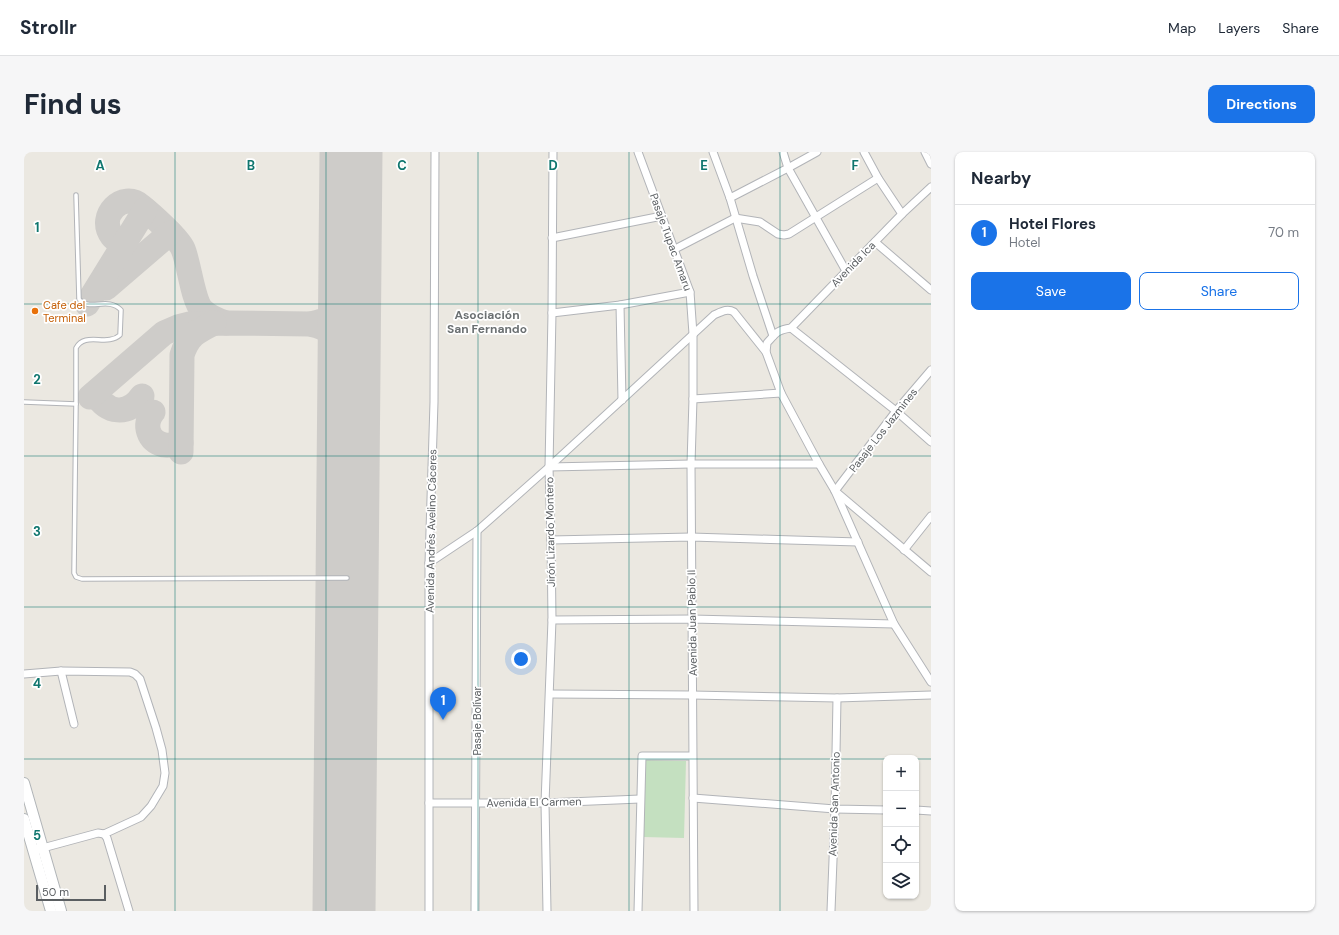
<!DOCTYPE html>
<html lang="en">
<head>
<meta charset="utf-8">
<style>
	body { margin:0; font-family:"DM Sans",sans-serif; background:#f6f6f7; color:#1f2937 }
	.controls { position:absolute; right:12px; bottom:12px; display:grid; overflow:hidden; border-radius:8px; box-shadow:0 1px 3px #0004 }
	.controls button { width:36px; height:36px; display:grid; place-items:center; padding:0; border:0; border-bottom:1px solid #e0e1e3; background:#fff; color:#1f2937; font:20px sans-serif }
	.scale { position:absolute; left:12px; bottom:10px; width:70px; box-sizing:border-box; padding-left:4px; border:2px solid #5a5e61; border-top:0; font-size:11px; line-height:14px; white-space:nowrap; color:#5a5e61; -webkit-text-stroke:3px #fff; paint-order:stroke }
	.you { position:absolute; left:497px; top:507px; width:14px; height:14px; margin:-10px; border:3px solid #fff; border-radius:50%; background:#1a73e8; box-shadow:0 0 0 6px #1a73e833 }
	.badge { display:grid; place-items:center; width:26px; height:26px; border-radius:50%; background:#1a73e8; color:#fff; font-size:13px; font-weight:700 }
	.pin { position:absolute; translate:-50% -33px; filter:drop-shadow(0 1px 2px #0008) }
	.pin::after { content:''; position:absolute; top:21px; width:14px; height:12px; background:inherit; clip-path:polygon(0 0,100% 0,50% 100%) }
	.list { margin:0; padding:0; list-style:none }
	h2 { display:flex; justify-content:space-between; align-items:center; height:52px; margin:0; padding:0 16px; font-size:17px }
	h2 small { font-size:13px; font-weight:400; color:#747a83 }
	.list li { display:grid; grid-template-columns:26px 1fr auto; gap:12px; align-items:center; box-sizing:border-box; height:56px; padding:0 16px; border-top:1px solid #e0e1e3 }
	.list b { display:block; font-size:15px; white-space:nowrap }
	.list p { margin:0; font-size:13px; white-space:nowrap; color:#747a83 }
	.list em { font-size:13px; font-style:normal; color:#747a83 }
	.actions { display:flex; gap:8px; padding:12px 16px }
	.actions a { flex:1; padding:9px 0; border:1px solid #1a73e8; border-radius:8px; text-align:center; font-size:14px; color:#1a73e8 }
	.actions .main { background:#1a73e8; color:#fff }
	.icon { flex:none; width:22px; height:22px; fill:none; stroke:currentColor; stroke-width:2; stroke-linecap:round; stroke-linejoin:round }
	.map { position:relative; flex:none; width:907px; height:759px; overflow:hidden; border-radius:8px }
	header { display:flex; align-items:center; gap:24px; box-sizing:border-box; height:56px; padding:0 20px; background:#fff; border-bottom:1px solid #e0e1e3 }
	header strong { font-size:19px }
	nav { display:flex; gap:22px; margin-inline-start:auto; font-size:14px }
	.intro { display:flex; align-items:center; justify-content:space-between; box-sizing:border-box; height:96px; padding:0 24px }
	h1 { margin:0; font-size:28px }
	.button { padding:10px 18px; border-radius:8px; background:#1a73e8; color:#fff; font-size:14px; font-weight:700 }
	main { display:flex; gap:24px; padding:0 24px }
	aside { flex:1; background:#fff; border-radius:8px; box-shadow:0 1px 3px #0004 }
	.map>svg:first-child { display:block }
	.green { fill:#c4e0c0 }
	.lines { fill:none; stroke-linecap:round; stroke-linejoin:round }
	.taxiway { stroke:#ceccc9; stroke-width:25 }
	.runway { stroke:#ceccc9; stroke-width:63 }
	.lane-casing { stroke:#b2b4b8; stroke-width:5.5 }
	.street-casing { stroke:#b2b4b8; stroke-width:9 }
	.secondary-casing { stroke:#b1b5b8; stroke-width:12 }
	.lane { stroke:#fff; stroke-width:3.5 }
	.street { stroke:#fff; stroke-width:7 }
	.secondary { stroke:#fff; stroke-width:10 }
	.grid { fill:none; stroke:#0f766e; stroke-width:1; stroke-opacity:0.55 }
	.food-dot { fill:#e8710a; stroke:#fff; stroke-width:1.5 }
	.labels { text-anchor:middle; dominant-baseline:central; stroke-width:3.5; stroke-linejoin:round; paint-order:stroke }
	.street-label { font-size:11px; fill:#5a5e61; stroke:#fff }
	.food-label { font-size:11px; fill:#c56008; stroke:#fff; text-anchor:start }
	.neighbourhood-label { font-size:12px; font-weight:bold; fill:#6b7072; stroke:#fff }
	.grid-label { font-size:13px; text-anchor:middle; font-weight:bold; fill:#0f766e; stroke:#fff; stroke-width:3.5; stroke-linejoin:round; paint-order:stroke }
</style>
</head>
<body>
<header>
<strong>Strollr</strong>
<nav><a>Map</a><a>Layers</a><a>Share</a></nav>
</header>
<div class="intro"><h1>Find us</h1><a class="button">Directions</a></div>
<main>
<div class="map">
<svg width="907" height="759" viewBox="0 0 907 759">
	<rect width="100%" height="100%" fill="#ebe8e1"/>
	<!-- green -->
	<polygon class="green" points="621,608 662,609 660,686 619,685"/>
	<g class="lines">
		<!-- taxiway -->
		<g class="taxiway">
			<path d="M100 93C96 90 91 88 88 84 73 64 99 38 117 54 127 62 155 87 159 97 165 111 169 149 178 158 185 165 193 168 202 171"/>
			<polyline points="82,136 146,81"/>
			<polyline points="63,152 121,58"/>
			<path d="M286 172C312 168 316 157 326 134"/>
			<path d="M71 241C83 262 104 264 118 244"/>
			<path d="M66 245 140 181 154 175 166 172 202 171 286 172C309 177 317 187 325 208"/>
			<path d="M129 260C119 273 124 289 140 293 146 294 152 292 157 291"/>
			<path d="M157 300 158 203C164 184 172 180 190 171"/>
		</g>
		<!-- runway -->
		<polyline class="runway" points="320,759 327,0"/>
		<!-- lane casing -->
		<g class="lane-casing">
			<g id="lane">
				<path d="M0 250 52 252V196C61 179 83 195 96 183L97 158C84 144 65 160 55 147L52 43"/>
				<polyline points="52,252 50,421 52,425 58,427 323,426"/>
			</g>
		</g>
		<!-- street casing -->
		<g class="street-casing">
			<g id="street">
				<polyline points="614,0 666,140 669,182 669,247 667,312 670,759"/>
				<polyline points="689,0 706,46 729,124 749,184"/>
				<polyline points="759,0 764,16 822,119"/>
				<polyline points="840,0 854,26 878,62"/>
				<polyline points="901,0 907,12"/>
				<path d="M907 35 878 62 767 176C753 178 752 181 743 191L742 200 757 241 795 312 811 339 870 472 907 530"/>
				<polyline points="706,46 764,16 793,0"/>
				<polyline points="528,86 638,64"/>
				<polyline points="851,90 907,138"/>
				<polyline points="651,97 711,66 736,70 754,82 760,83 765,82 854,26"/>
				<polyline points="596,153 598,248"/>
				<polyline points="528,161 596,153 666,140"/>
				<polyline points="767,176 872,259 907,290"/>
				<polyline points="907,218 872,259 811,339 907,420"/>
				<polyline points="669,247 757,241"/>
				<polyline points="525,315 667,312 795,312"/>
				<polyline points="527,388 667,385 834,390"/>
				<polyline points="880,398 907,364"/>
				<path d="M405 411 453 379 525 315 690 163C697 160 703 156 710 160L742 200"/>
				<polyline points="528,468 668,467 870,472"/>
				<polyline points="37,519 50,572"/>
				<polyline points="0,522 37,519 106,520 111,522 116,527 132,576 138,598 141,621 139,634 127,654 117,665 80,682"/>
				<polyline points="526,542 668,543 813,546 907,543"/>
				<polyline points="669,646 811,657 862,658"/>
				<polyline points="405,651 521,651 616,647"/>
				<polyline points="892,658 907,659"/>
				<polyline points="15,697 74,681 80,682 83,686 105,759"/>
				<polyline points="405,759 405,411 410,250 411,0"/>
				<polyline points="451,759 453,379"/>
				<polyline points="523,759 521,651 528,468 527,388 525,315 528,161 529,0"/>
				<polyline points="614,759 618,604 668,604"/>
				<polyline points="807,759 811,657 813,546"/>
			</g>
		</g>
		<!-- secondary casing -->
		<g class="secondary-casing">
			<g id="secondary">
				<polyline points="0,631 37,759"/>
				<polyline points="0,667 27,759"/>
			</g>
		</g>
		<!-- lane -->
		<use href="#lane" class="lane"/>
		<!-- street -->
		<use href="#street" class="street"/>
		<!-- secondary -->
		<use href="#secondary" class="secondary"/>
	</g>
	<!-- grid -->
	<path class="grid" d="M151 0V759M302 0V759M454 0V759M605 0V759M756 0V759M0 152H907M0 304H907M0 455H907M0 607H862M892 607H907"/>
	<!-- markers -->
	<circle class="food-dot" cx="11" cy="159" r="4"/>
	<g class="labels">
		<!-- street labels -->
		<g class="street-label">
			<text transform="translate(647 90) rotate(70)">Pasaje Tupac Amaru</text>
			<text transform="translate(829 112) rotate(-46)">Avenida Ica</text>
			<text transform="translate(859 278) rotate(-52)">Pasaje Los Jazmines</text>
			<text transform="translate(407 379) rotate(-89)">Avenida Andrés Avelino Cáceres</text>
			<text transform="translate(526 380) rotate(-91)">Jirón Lizardo Montero</text>
			<text transform="translate(668 471) rotate(-91)">Avenida Juan Pablo II</text>
			<text transform="translate(453 569) rotate(-90)">Pasaje Bolívar</text>
			<text transform="translate(510 650) rotate(-1)">Avenida El Carmen</text>
			<text transform="translate(810 652) rotate(-88)">Avenida San Antonio</text>
		</g>
		<!-- food labels -->
		<g class="food-label">
			<text x="19" y="153">Cafe del<tspan x="19" dy="13">Terminal</tspan></text>
		</g>
		<!-- neighbourhood labels -->
		<g class="neighbourhood-label">
			<text x="463" y="163">Asociación<tspan x="463" dy="14">San Fernando</tspan></text>
		</g>
	</g>
	<g class="grid-label">
		<text x="76" y="18">A</text>
		<text x="227" y="18">B</text>
		<text x="378" y="18">C</text>
		<text x="529" y="18">D</text>
		<text x="680" y="18">E</text>
		<text x="831" y="18">F</text>
		<text x="13" y="80">1</text>
		<text x="13" y="232">2</text>
		<text x="13" y="384">3</text>
		<text x="13" y="536">4</text>
		<text x="13" y="688">5</text>
	</g>
</svg>
<div class="controls">
<button>+</button>
<button>−</button>
<button><svg class="icon" aria-label="locate" viewBox="0 0 24 24"><circle cx="12" cy="12" r="6"/><path d="M12 2v4M12 18v4M2 12h4M18 12h4"/></svg></button>
<button><svg class="icon" aria-label="layers" viewBox="0 0 24 24"><path d="M12 4l9 5-9 5-9-5zM3 14l9 5 9-5"/></svg></button>
</div>
<div class="scale">50 m</div>
<div class="you"></div>
<div class="pin badge" style="left:419px;top:568px">1</div>
</div>
<aside>
<h2>Nearby<small></small></h2>
<ul class="list">
<li><span class="badge">1</span><div><b>Hotel Flores</b><p>Hotel</p></div><em>70 m</em></li>
</ul>
<div class="actions"><a class="main">Save</a><a>Share</a></div>
</aside>
</main>
</body>
</html>
